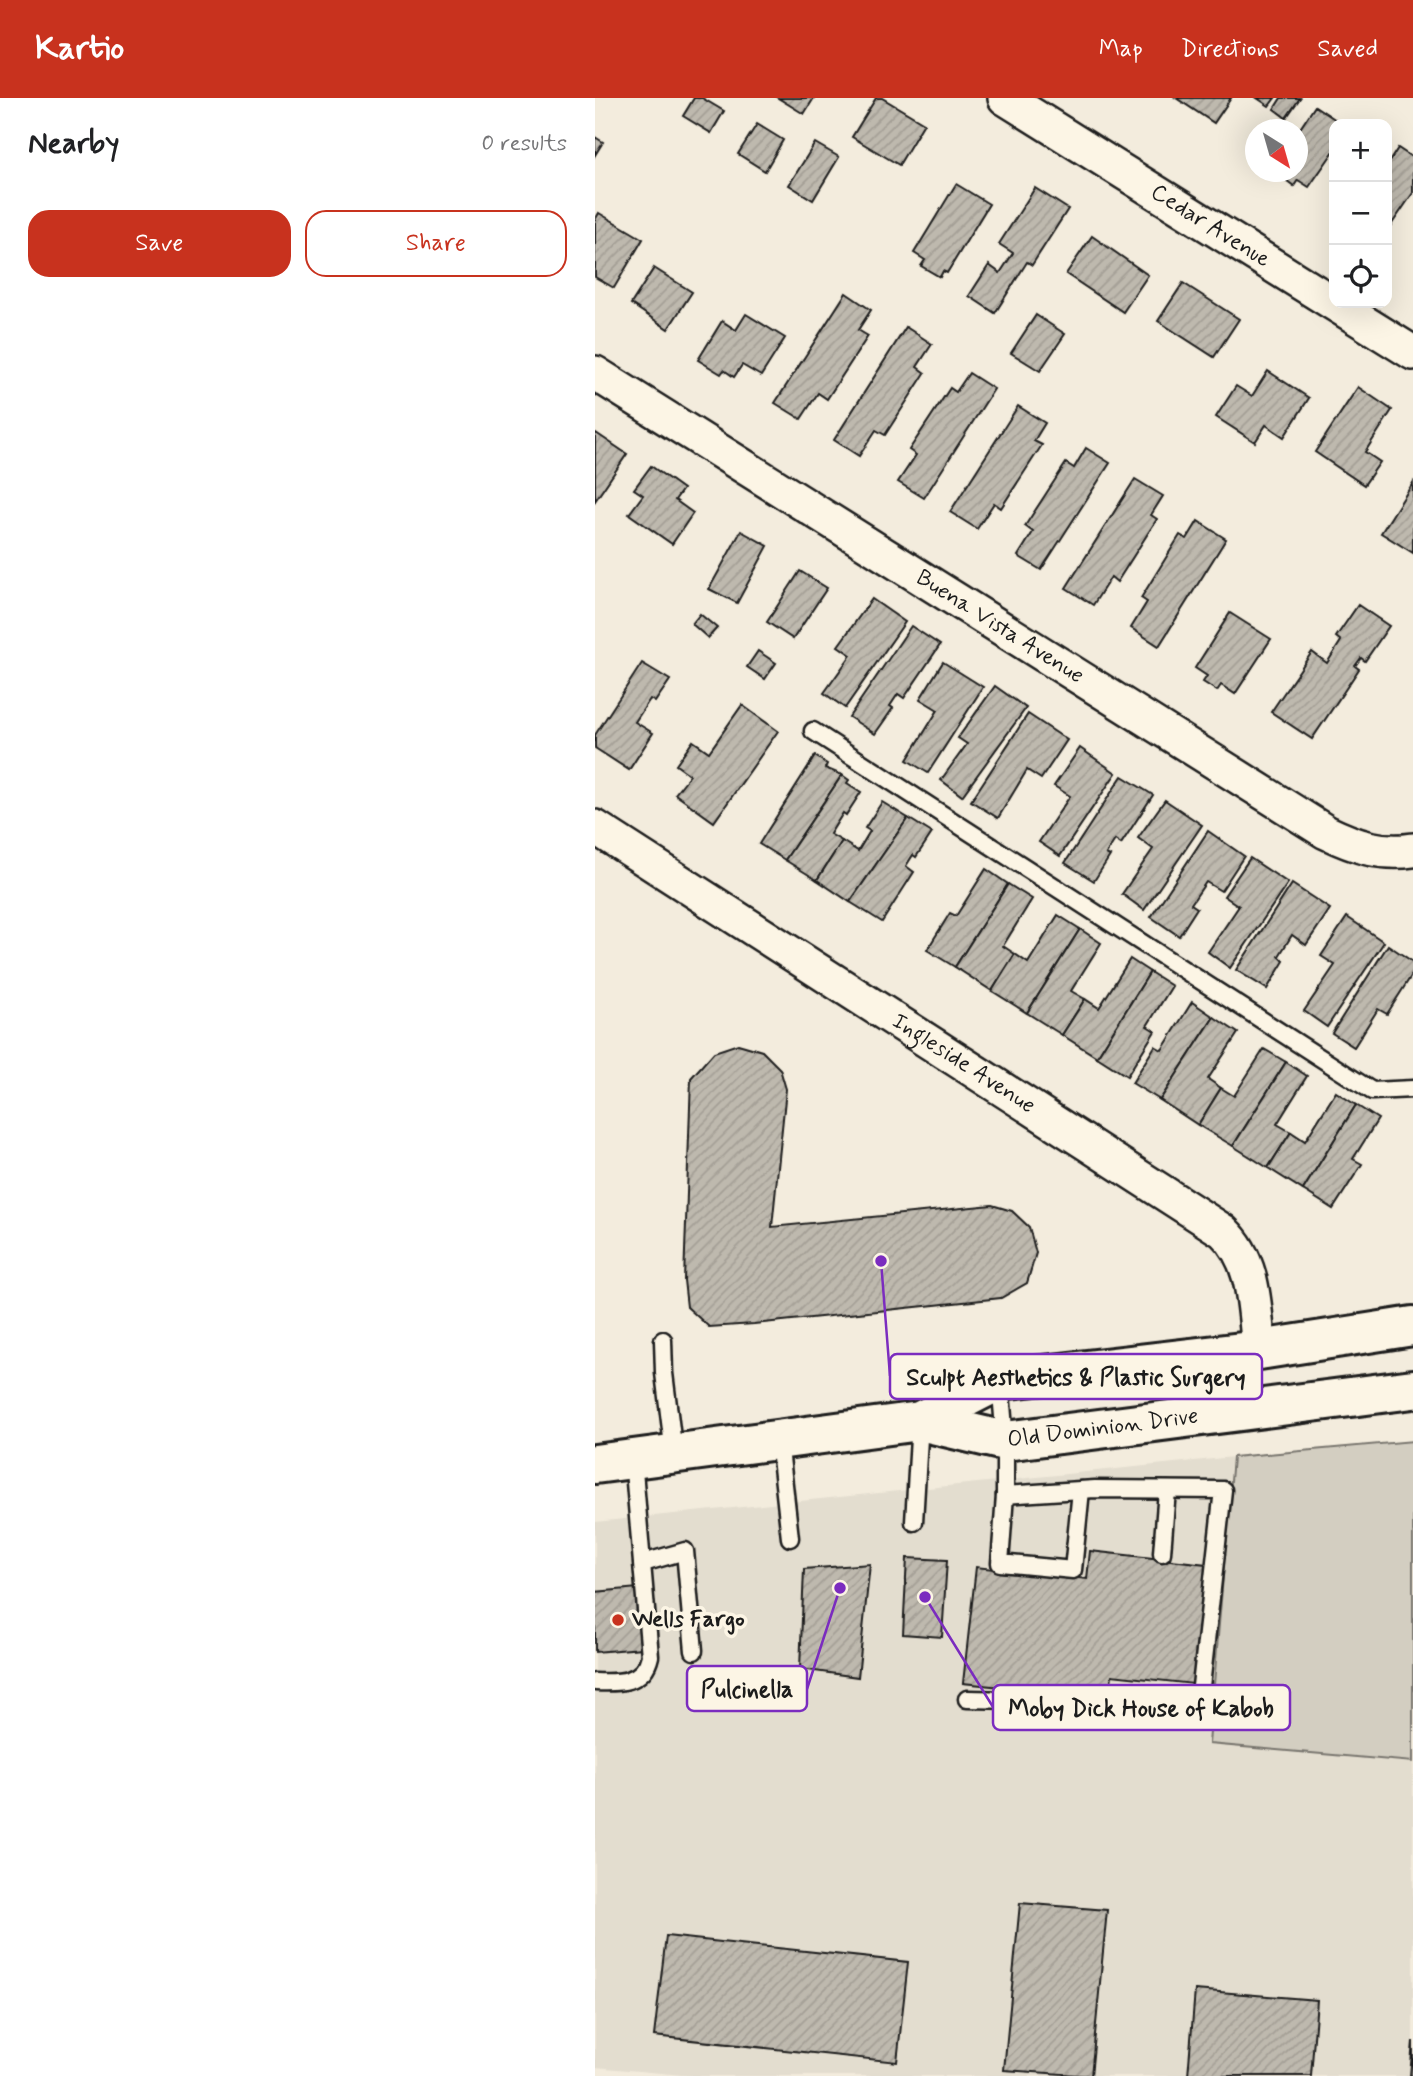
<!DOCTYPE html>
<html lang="en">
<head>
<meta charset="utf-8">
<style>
	body { margin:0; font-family:Mynerve,sans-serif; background:#f2f2f2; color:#202124 }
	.controls { position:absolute; right:21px; top:21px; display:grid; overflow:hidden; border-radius:14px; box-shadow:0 7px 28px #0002 }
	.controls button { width:63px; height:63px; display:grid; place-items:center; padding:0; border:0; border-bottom:2px solid #e0e0e0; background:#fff; color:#202124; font:35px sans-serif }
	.compass { position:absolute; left:650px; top:21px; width:63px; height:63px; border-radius:50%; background:#fff; box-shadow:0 7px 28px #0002; rotate:143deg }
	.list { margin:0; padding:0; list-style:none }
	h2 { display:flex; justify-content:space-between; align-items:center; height:91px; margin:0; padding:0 28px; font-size:30px }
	h2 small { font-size:23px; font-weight:400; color:#757577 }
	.actions { display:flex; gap:14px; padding:21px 28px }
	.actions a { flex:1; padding:16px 0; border:2px solid #c8321e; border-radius:21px; text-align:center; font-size:24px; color:#c8321e }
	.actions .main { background:#c8321e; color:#fff }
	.icon { flex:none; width:38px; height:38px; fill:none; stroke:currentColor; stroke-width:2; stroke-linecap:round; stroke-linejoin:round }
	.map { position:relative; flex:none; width:818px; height:1978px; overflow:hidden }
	header { display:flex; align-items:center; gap:42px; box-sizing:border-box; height:98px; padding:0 35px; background:#c8321e; color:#fff }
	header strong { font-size:33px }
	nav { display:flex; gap:38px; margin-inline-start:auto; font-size:24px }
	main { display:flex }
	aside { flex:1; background:#fff }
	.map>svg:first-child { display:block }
	.built { fill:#e3ddcf }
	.grass { fill:#d3cec1; stroke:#78756e; stroke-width:2 }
	.building { fill:url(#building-hatch); stroke:#1c1c1c; stroke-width:2 }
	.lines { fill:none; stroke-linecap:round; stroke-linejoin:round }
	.service-casing { stroke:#1c1c1c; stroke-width:21 }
	.minor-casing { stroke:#1c1c1c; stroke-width:38 }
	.primary-casing { stroke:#1c1c1c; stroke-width:44 }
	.service { stroke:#fcf5e5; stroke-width:16 }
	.minor { stroke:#fcf5e5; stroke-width:33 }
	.primary { stroke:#fcf5e5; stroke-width:38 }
	.poi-dot { fill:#c8321e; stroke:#fcf5e5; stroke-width:2.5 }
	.labels { text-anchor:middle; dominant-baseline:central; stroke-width:7; stroke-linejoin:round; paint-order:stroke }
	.street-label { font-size:23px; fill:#1c1c1c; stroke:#fcf5e5 }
	.poi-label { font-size:23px; font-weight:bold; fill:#1c1c1c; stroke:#fcf5e5; text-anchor:start }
	.leader { fill:none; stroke:#7b2cbf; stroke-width:2.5 }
	.callout-dot { fill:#7b2cbf; stroke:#fcf5e5; stroke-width:2.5 }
	.callout { fill:#fcf5e5; stroke:#7b2cbf; stroke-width:2.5 }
	.callout-label { font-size:24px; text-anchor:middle; font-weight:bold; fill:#1c1c1c }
</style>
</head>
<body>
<header>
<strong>Kartio</strong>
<nav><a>Map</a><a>Directions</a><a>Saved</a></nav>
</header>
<main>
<aside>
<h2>Nearby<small>0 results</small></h2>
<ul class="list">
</ul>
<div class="actions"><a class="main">Save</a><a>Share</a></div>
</aside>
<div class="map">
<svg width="818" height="1978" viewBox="0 0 818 1978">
	<defs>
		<pattern id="building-hatch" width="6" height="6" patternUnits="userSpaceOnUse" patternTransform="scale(1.75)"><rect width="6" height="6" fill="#beb9ae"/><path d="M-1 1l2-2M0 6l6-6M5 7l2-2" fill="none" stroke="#a39e95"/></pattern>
	</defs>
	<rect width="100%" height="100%" fill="#f3ecdd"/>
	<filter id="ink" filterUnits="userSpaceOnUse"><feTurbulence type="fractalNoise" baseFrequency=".0143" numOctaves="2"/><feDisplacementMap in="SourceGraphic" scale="14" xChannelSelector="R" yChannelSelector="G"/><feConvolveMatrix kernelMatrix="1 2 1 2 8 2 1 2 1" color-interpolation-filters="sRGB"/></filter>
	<g filter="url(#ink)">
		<!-- built -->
		<polygon class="built" points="638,1359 614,1646 818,1664 818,1978 98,1978 0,1969 0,1424"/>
		<!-- grass -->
		<polygon class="grass" points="818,1343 818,1664 614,1646 638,1359"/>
		<!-- building -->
		<g class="building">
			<polygon points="99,0 107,0 129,13 116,35 88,18"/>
			<polygon points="183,0 219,0 209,16"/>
			<polygon points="281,0 287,0 329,25 304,67 257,39"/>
			<polygon points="581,0 636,0 619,25"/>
			<polygon points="662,0 680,0 674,8"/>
			<polygon points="686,0 705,0 691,20 679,11"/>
			<polygon points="720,8 747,26 739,26 739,53 714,89 703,82 699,88 688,80 691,74 702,74 702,35"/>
			<polygon points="162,26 188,42 170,73 143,56"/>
			<polygon points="0,39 8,44 0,57"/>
			<polygon points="220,45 244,59 218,102 194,87"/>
			<polygon points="803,50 818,60 818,95 792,133 792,67"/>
			<polygon points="361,86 394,106 352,175 348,173 345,179 326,168 330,162 319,155"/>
			<polygon points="440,90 473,111 437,167 432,164 400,215 374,198 394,167 405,175 418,155 404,146"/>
			<polygon points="4,115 48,141 19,190 0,179 0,122"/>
			<polygon points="497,138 553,177 528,214 471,176"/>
			<polygon points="59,170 97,194 73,231 36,206"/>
			<polygon points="588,185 644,221 619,259 563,223"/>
			<polygon points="251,195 276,212 263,232 273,238 232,301 223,295 206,321 180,305"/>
			<polygon points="151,216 190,240 166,278 147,267 139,279 129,272 126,276 103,262 127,223 141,232"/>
			<polygon points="441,217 470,236 445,273 416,255"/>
			<polygon points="311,229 337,246 322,269 330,275 290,337 281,332 264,358 239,342"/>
			<polygon points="673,273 714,300 689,339 671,327 660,344 621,319 641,288 657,298"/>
			<polygon points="374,275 399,291 329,400 303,384 321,357 314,352 355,290 361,294"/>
			<polygon points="763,289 797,312 770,354 785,364 769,387 720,354"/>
			<polygon points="423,308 450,325 439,343 447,347 406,410 399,405 382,431 355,414"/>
			<polygon points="1,335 32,356 0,403 0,337"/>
			<polygon points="491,350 515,365 446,472 423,458 438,434 430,428 471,365 479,370"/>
			<polygon points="56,368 88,391 80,402 98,415 77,446 34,416 48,397 39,391"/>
			<polygon points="540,381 568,398 556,417 562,421 522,484 516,479 498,507 471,490"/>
			<polygon points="818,385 818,455 786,435"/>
			<polygon points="603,423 631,441 564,548 536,530 552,504 546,500 585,437 592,441"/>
			<polygon points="146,433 173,448 142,505 114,491"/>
			<polygon points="205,473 232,490 198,541 172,524"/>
			<polygon points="277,501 310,524 250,610 229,595 256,557 243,548"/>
			<polygon points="763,507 794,528 770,563 766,560 760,568 764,571 717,641 676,614 717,554 732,565 746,543 741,539"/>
			<polygon points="635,515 676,541 640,596 626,587 622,593 608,584 612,578 600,570"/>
			<polygon points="105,516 122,530 113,540 97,526"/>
			<polygon points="316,528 345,547 309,600 303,596 295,608 298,610 280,636 254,619"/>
			<polygon points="163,553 181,565 170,581 152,569"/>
			<polygon points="348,564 388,589 333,675 312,662 343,612 325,601"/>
			<polygon points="47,565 75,582 60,604 55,601 40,624 58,635 34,672 0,650 0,637"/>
			<polygon points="400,588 431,610 367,698 346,682 372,646 363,640"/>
			<polygon points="147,607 183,633 119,724 80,696 95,677 81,667 98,643 114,654"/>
			<polygon points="433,616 472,642 446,681 432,672 403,720 376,703"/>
			<polygon points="485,650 521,675 465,758 444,744 475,698 459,688"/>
			<polygon points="220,658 232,666 230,670 247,677 190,762 164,746"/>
			<polygon points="247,677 254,682 252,685 266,694 251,717 248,715 235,736 247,743 222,782 190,762"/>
			<polygon points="527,678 558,697 526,746 520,742 511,756 515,758 499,783 470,765"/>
			<polygon points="570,702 607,727 549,812 527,796 558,751 543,740"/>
			<polygon points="287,704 313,720 255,804 222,782 247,743 263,753 275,733 270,730"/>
			<polygon points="313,720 337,735 321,759 318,757 311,768 319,774 287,824 255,804"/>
			<polygon points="613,733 649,758 626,793 611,784 596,806 602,810 584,838 556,819"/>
			<polygon points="655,760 693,785 635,870 613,854 644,808 629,798"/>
			<polygon points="391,771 413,786 360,869 332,852 355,815 361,818"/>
			<polygon points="413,786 437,801 408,848 420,856 397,893 360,869"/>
			<polygon points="697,786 735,811 711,847 697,837 684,858 689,863 672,891 641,872"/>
			<polygon points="463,817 485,831 432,915 397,893 420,856 433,865"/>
			<polygon points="752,819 789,844 732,929 709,913 740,867 726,858"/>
			<polygon points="485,831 506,845 476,893 490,901 467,937 432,915"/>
			<polygon points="793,847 818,864 818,875 792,916 783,911 759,949 737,935"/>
			<polygon points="535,861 555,874 502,959 467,937 490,901 504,910"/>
			<polygon points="555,874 577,888 552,928 560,933 532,978 502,959"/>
			<polygon points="597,904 619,919 565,1002 537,985 560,948 567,952"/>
			<polygon points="619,919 643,935 613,981 626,990 603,1027 565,1002"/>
			<polygon points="143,946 167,953 185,971 191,991 177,1129 397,1107 417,1113 434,1129 441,1155 432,1185 406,1200 159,1226 114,1229 92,1209 89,1182 96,980 119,954"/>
			<polygon points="669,951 691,964 638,1048 603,1027 626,990 639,998"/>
			<polygon points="691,964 712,978 682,1026 696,1034 673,1070 638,1048"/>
			<polygon points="741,994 761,1007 708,1092 673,1070 696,1034 710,1043"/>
			<polygon points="761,1007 783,1021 758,1061 767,1066 738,1111 708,1092"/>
			<polygon points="495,1453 611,1466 598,1586 517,1577 514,1600 368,1585 381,1469 492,1481"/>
			<polygon points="312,1460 352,1462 347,1539 308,1536"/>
			<polygon points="275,1466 263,1579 205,1571 209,1471"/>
			<polygon points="43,1490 47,1550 0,1554 0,1494"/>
			<polygon points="425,1805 512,1812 496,1978 409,1972"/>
			<polygon points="71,1838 313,1864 302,1964 59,1938"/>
			<polygon points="600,1892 722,1902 716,1978 593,1978"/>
			<polygon points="818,1943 818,1978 815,1978"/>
		</g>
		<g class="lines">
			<!-- service casing -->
			<g class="service-casing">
				<g id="service">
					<polyline points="218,633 777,993 818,991"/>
					<polyline points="68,1242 69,1275 79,1356"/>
					<polyline points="184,1342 195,1440"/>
					<polyline points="410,1397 405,1465 478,1472 486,1392"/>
					<polyline points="319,1424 325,1323"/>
					<polyline points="567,1455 572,1392"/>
					<polyline points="48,1465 90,1453 99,1553"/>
					<path d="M0 1584C23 1585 49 1586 55 1558L38 1361"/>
					<polyline points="372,1601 604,1606 628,1392 500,1391 410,1397 410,1343 405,1282"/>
				</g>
			</g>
			<!-- minor casing -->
			<g class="minor-casing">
				<g id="minor">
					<path id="s1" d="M410 0 818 255"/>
					<path id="s2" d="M0 275 731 734C760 748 786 757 818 752"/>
					<path id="s3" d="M0 729 628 1133C661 1164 659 1210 664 1252"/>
				</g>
			</g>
			<!-- primary casing -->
			<g class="primary-casing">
				<g id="primary">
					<path id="s4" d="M325 1323 410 1343 818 1291"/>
					<polyline points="0,1366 325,1323 405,1282 664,1252 818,1228"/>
				</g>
			</g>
			<!-- service -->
			<use href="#service" class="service"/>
			<!-- minor -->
			<use href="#minor" class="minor"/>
			<!-- primary -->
			<use href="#primary" class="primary"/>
		</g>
	</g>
	<!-- markers -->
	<circle class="poi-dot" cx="23" cy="1522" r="7"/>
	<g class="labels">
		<!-- street labels -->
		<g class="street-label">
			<text stroke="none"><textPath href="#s1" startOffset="242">Cedar Avenue</textPath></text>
			<text stroke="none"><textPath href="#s2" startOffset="478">Buena Vista Avenue</textPath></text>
			<text stroke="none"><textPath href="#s3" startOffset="438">Ingleside Avenue</textPath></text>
			<text stroke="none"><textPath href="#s4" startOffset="186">Old Dominion Drive</textPath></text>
		</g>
		<!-- poi labels -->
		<g class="poi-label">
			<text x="37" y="1522">Wells Fargo</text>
		</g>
	</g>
	<!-- callouts -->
	<path class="leader" d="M286 1163L295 1278M245 1490L212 1591M330 1499L398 1609"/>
	<g class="callout-dot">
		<circle cx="286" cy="1163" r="7"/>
		<circle cx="245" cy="1490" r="7"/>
		<circle cx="330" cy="1499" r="7"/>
	</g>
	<g class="callout">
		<rect x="295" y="1256" width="372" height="45" rx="7"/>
		<rect x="92" y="1568" width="120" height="45" rx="7"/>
		<rect x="398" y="1587" width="297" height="45" rx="7"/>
	</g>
	<g class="callout-label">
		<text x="481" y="1287">Sculpt Aesthetics &amp; Plastic Surgery</text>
		<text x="152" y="1599">Pulcinella</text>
		<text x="546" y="1618">Moby Dick House of Kabob</text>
	</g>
</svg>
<div class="controls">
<button>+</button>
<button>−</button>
<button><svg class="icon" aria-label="locate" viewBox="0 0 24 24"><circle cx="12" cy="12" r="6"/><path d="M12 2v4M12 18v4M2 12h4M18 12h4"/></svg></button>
</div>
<svg class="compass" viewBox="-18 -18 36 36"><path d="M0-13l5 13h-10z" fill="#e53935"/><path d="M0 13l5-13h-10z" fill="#757577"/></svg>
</div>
</main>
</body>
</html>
